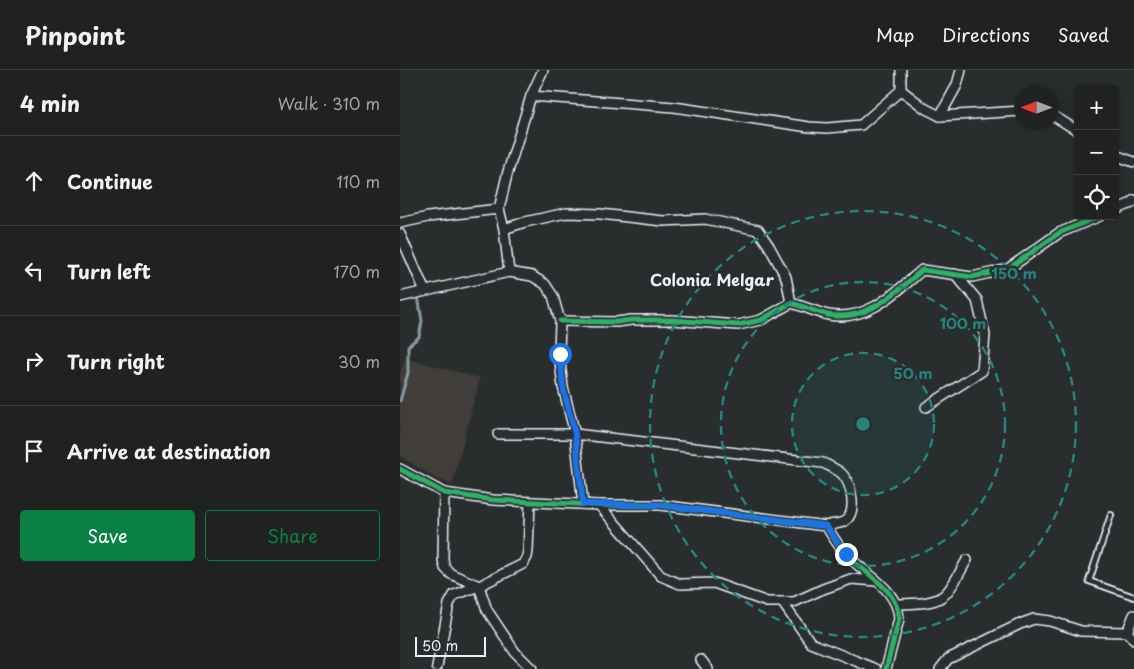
<!DOCTYPE html>
<html lang="en">
<head>
<meta charset="utf-8">
<style>
	body { margin:0; font-family:"Playpen Sans",sans-serif; background:#282a2a; color:#f1f3f6 }
	.controls { position:absolute; right:15px; top:15px; display:grid; overflow:hidden; border-radius:5px; box-shadow:0 2px 12px #0003 }
	.controls button { width:45px; height:45px; display:grid; place-items:center; padding:0; border:0; border-bottom:1px solid #3d3f40; background:#202222; color:#f1f3f6; font:25px sans-serif }
	.compass { position:absolute; left:614px; top:15px; width:45px; height:45px; border-radius:50%; background:#202222; box-shadow:0 2px 12px #0003; rotate:270deg }
	.scale { position:absolute; left:15px; bottom:12px; width:71px; box-sizing:border-box; padding-left:5px; border:2px solid #e8f1f8; border-top:0; font-size:14px; line-height:18px; white-space:nowrap; color:#e8f1f8; -webkit-text-stroke:4px #2a2d2e; paint-order:stroke }
	.stop { position:absolute; width:15px; height:15px; margin:-11px; border:4px solid #1a73e8; border-radius:50%; background:#fff }
	.stop.end { background:#1a73e8; border-color:#fff; box-shadow:0 1px 5px #0008 }
	.list { margin:0; padding:0; list-style:none }
	h2 { display:flex; justify-content:space-between; align-items:center; height:65px; margin:0; padding:0 20px; font-size:21px }
	h2 small { font-size:16px; font-weight:400; color:#a2a4a5 }
	.list li { display:grid; grid-template-columns:32px 1fr auto; gap:15px; align-items:center; box-sizing:border-box; height:90px; padding:0 20px; border-top:1px solid #3d3f40 }
	.list b { display:block; font-size:19px; white-space:nowrap }
	.list em { font-size:16px; font-style:normal; color:#a2a4a5 }
	.actions { display:flex; gap:10px; padding:15px 20px }
	.actions a { flex:1; padding:11px 0; border:1px solid #0b8043; border-radius:5px; text-align:center; font-size:18px; color:#0b8043 }
	.actions .main { background:#0b8043; color:#fff }
	.icon { flex:none; width:28px; height:28px; fill:none; stroke:currentColor; stroke-width:2; stroke-linecap:round; stroke-linejoin:round }
	.map { position:relative; flex:none; width:734px; height:599px; overflow:hidden }
	header { display:flex; align-items:center; gap:30px; box-sizing:border-box; height:70px; padding:0 25px; background:#202222; border-bottom:1px solid #3d3f40 }
	header strong { font-size:24px }
	nav { display:flex; gap:28px; margin-inline-start:auto; font-size:18px }
	main { display:flex }
	aside { flex:1; background:#202222 }
	.map>svg:first-child { display:block }
	.built { fill:#3f3e3a }
	.lines { fill:none; stroke-linecap:round; stroke-linejoin:round }
	.stream { stroke:#869ca2; stroke-width:3 }
	.service-casing { stroke:#e8f1f8; stroke-width:8 }
	.minor-casing { stroke:#e8f1f8; stroke-width:12 }
	.service { stroke:#2a2d2e; stroke-width:4.5 }
	.minor { stroke:#2a2d2e; stroke-width:9 }
	.cycleway-casing { stroke:#2a2d2e; stroke-width:8 }
	.cycleway { stroke:#2db169; stroke-width:5 }
	.route { stroke:#1a73e8; stroke-width:6 }
	.ring { fill:none; stroke:#25827c; stroke-width:2.5; stroke-dasharray:9 6 }
	.labels { text-anchor:middle; dominant-baseline:central; stroke-width:5; stroke-linejoin:round; paint-order:stroke }
	.neighbourhood-label { font-size:16px; font-weight:bold; fill:#e8f1f8; stroke:#2a2d2e }
	.centre { fill:#25827c; stroke:#2a2d2e; stroke-width:2.5 }
	.ring-label { font-size:15px; text-anchor:middle; font-weight:bold; fill:#25827c; stroke:#2a2d2e; stroke-width:5; stroke-linejoin:round; paint-order:stroke }
</style>
</head>
<body>
<header>
<strong>Pinpoint</strong>
<nav><a>Map</a><a>Directions</a><a>Saved</a></nav>
</header>
<main>
<aside>
<h2>4 min<small>Walk · 310 m</small></h2>
<ul class="list">
<li><svg class="icon" aria-label="ahead" viewBox="0 0 24 24"><path d="M12 20V5M6 11l6-6 6 6"/></svg><div><b>Continue</b></div><em>110 m</em></li>
<li><svg class="icon" aria-label="left" viewBox="0 0 24 24"><path d="M17 20v-9H6M10 6l-5 5 5 5"/></svg><div><b>Turn left</b></div><em>170 m</em></li>
<li><svg class="icon" aria-label="right" viewBox="0 0 24 24"><path d="M7 20v-9h11M14 6l5 5-5 5"/></svg><div><b>Turn right</b></div><em>30 m</em></li>
<li><svg class="icon" aria-label="arrive" viewBox="0 0 24 24"><path d="M6 21V4h12l-3 4 3 4H6"/></svg><div><b>Arrive at destination</b></div></li>
</ul>
<div class="actions"><a class="main">Save</a><a>Share</a></div>
</aside>
<div class="map">
<svg width="734" height="599" viewBox="0 0 734 599">
	<rect width="100%" height="100%" fill="#2a2d2e"/>
	<filter id="ink" filterUnits="userSpaceOnUse"><feTurbulence type="fractalNoise" baseFrequency=".02" numOctaves="2"/><feDisplacementMap in="SourceGraphic" scale="10" xChannelSelector="R" yChannelSelector="G"/><feConvolveMatrix kernelMatrix="1 2 1 2 8 2 1 2 1" color-interpolation-filters="sRGB"/></filter>
	<g filter="url(#ink)">
		<!-- built -->
		<polygon class="built" points="5,288 80,308 52,415 35,408 0,386 0,304"/>
		<g class="lines">
			<!-- stream -->
			<polyline class="stream" points="0,331 8,303 8,276 19,267 22,251 15,207"/>
			<!-- service casing -->
			<g class="service-casing">
				<polyline id="service" points="711,445 689,511 734,527"/>
			</g>
			<!-- minor casing -->
			<g class="minor-casing">
				<g id="minor">
					<polyline points="501,20 526,39 540,46 622,41"/>
					<polyline points="131,26 274,37 409,57 427,58 461,55 501,20 501,0"/>
					<polyline points="540,46 557,15 561,0"/>
					<polyline points="652,46 657,48 678,61"/>
					<polyline points="715,85 734,92"/>
					<polyline points="715,140 732,133 734,130"/>
					<polyline points="0,153 28,147 99,139"/>
					<polyline points="104,159 125,152 166,143 200,144 263,151 305,149 358,160 369,176 386,207 391,233"/>
					<polyline points="0,164 25,221"/>
					<polyline points="109,202 104,159 99,139 107,105 131,26 143,0"/>
					<polyline points="0,227 109,202 132,206 145,214 153,226 160,251 159,284 163,317 175,364 183,434"/>
					<path d="M160 251 217 252 231 250H272L338 255 361 250 391 233C403 236 416 242 428 245 467 252 495 223 522 200L572 207 608 199 659 163 700 146"/>
					<polyline points="526,337 582,301 585,265 577,230 555,204"/>
					<path d="M98 364H175L423 393C429 396 439 400 443 405 452 415 457 443 445 451 441 454 431 454 426 456"/>
					<path d="M0 399 44 423 93 430 199 435H260L426 456C432 465 438 476 446 484 464 504 498 518 499 549L486 599"/>
					<polyline points="44,423 43,490 45,498 51,504 79,516 87,540 115,582 132,599"/>
					<polyline points="199,435 261,506 280,514 314,513 367,532 394,532 423,519 451,509 477,511"/>
					<polyline points="382,532 411,573 476,599"/>
					<path d="M496 534C511 533 530 535 543 526 552 520 561 499 567 490"/>
					<polyline points="727,562 734,545"/>
					<polyline points="301,590 308,599"/>
					<polyline points="37,597 49,534 54,525 79,516 123,494 127,487 128,481 130,432"/>
					<polyline points="540,599 548,589 620,554 634,549 650,551 681,561 727,562 734,570"/>
				</g>
			</g>
			<!-- service -->
			<use href="#service" class="service"/>
			<!-- minor -->
			<use href="#minor" class="minor"/>
			<!-- cycleway casing -->
			<g class="cycleway-casing">
				<g id="cycleway">
					<path d="M160 251 217 252 231 250H272L338 255 361 250 391 233C403 236 416 242 428 245 467 252 495 223 522 200L572 207 608 199 659 163 700 146"/>
					<path d="M0 399 44 423 93 430 199 435H260L426 456C432 465 438 476 446 484 464 504 498 518 499 549L486 599"/>
				</g>
			</g>
			<!-- cycleway -->
			<use href="#cycleway" class="cycleway"/>
		</g>
	</g>
	<g class="lines" filter="url(#ink)">
		<!-- route -->
		<polyline class="route" points="160,284 163,317 175,364 183,434 260,435 426,456 446,484"/>
	</g>
	<!-- distance rings -->
	<circle cx="463" cy="354" r="71" fill="#25827c" fill-opacity=".12"/>
	<g class="ring">
		<circle cx="463" cy="354" r="71"/>
		<circle cx="463" cy="354" r="142"/>
		<circle cx="463" cy="354" r="213"/>
	</g>
	<g class="labels">
		<!-- neighbourhood labels -->
		<g class="neighbourhood-label">
			<text x="312" y="209">Colonia Melgar</text>
		</g>
	</g>
	<circle cx="463" cy="354" r="8" class="centre"/>
	<g class="ring-label">
		<text x="614" y="209">150 m</text>
		<text x="563" y="259">100 m</text>
		<text x="513" y="309">50 m</text>
	</g>
</svg>
<div class="controls">
<button>+</button>
<button>−</button>
<button><svg class="icon" aria-label="locate" viewBox="0 0 24 24"><circle cx="12" cy="12" r="6"/><path d="M12 2v4M12 18v4M2 12h4M18 12h4"/></svg></button>
</div>
<svg class="compass" viewBox="-18 -18 36 36"><path d="M0-13l5 13h-10z" fill="#e53935"/><path d="M0 13l5-13h-10z" fill="#a2a4a5"/></svg>
<div class="scale">50 m</div>
<div class="stop" style="left:160px;top:284px"></div>
<div class="stop end" style="left:446px;top:484px"></div>
</div>
</main>
</body>
</html>
